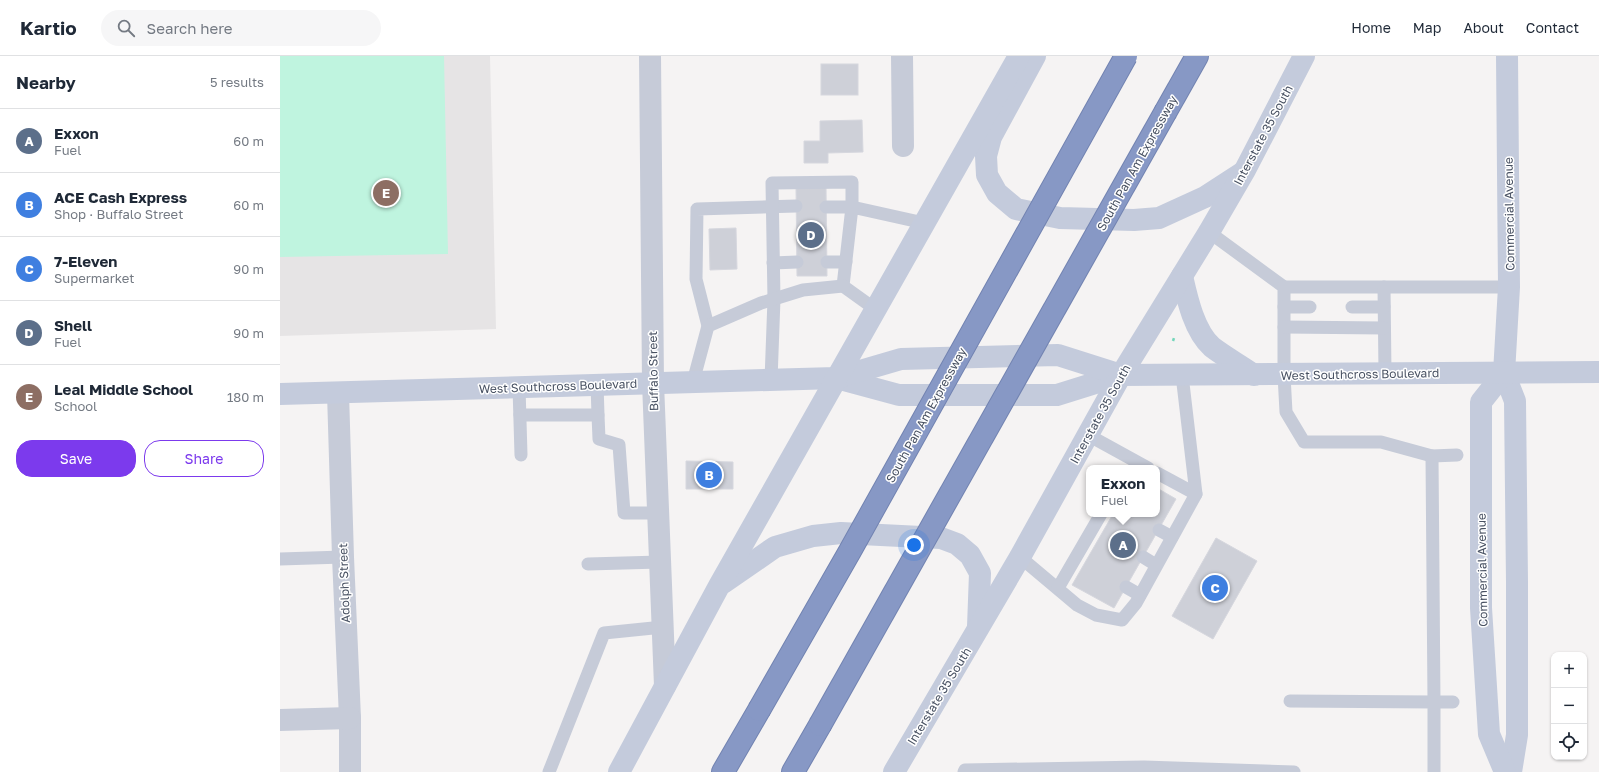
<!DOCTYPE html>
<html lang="en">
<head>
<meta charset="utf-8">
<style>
	body { margin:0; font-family:"Golos Text",sans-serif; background:#f6f6f7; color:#1f2937 }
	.controls { position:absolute; right:12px; bottom:12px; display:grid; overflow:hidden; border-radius:8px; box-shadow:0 1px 3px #0004 }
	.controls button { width:36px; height:36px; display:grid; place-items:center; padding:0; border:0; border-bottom:1px solid #e0e1e3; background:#fff; color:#1f2937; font:20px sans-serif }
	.you { position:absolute; left:634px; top:489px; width:14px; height:14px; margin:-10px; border:3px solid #fff; border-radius:50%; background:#1a73e8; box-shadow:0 0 0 6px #1a73e833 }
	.badge { display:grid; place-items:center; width:26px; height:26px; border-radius:50%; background:#7c3aed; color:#fff; font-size:13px; font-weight:700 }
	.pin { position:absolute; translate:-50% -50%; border:2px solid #fff; box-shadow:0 1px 4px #0006 }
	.popup { position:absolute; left:806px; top:409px; width:74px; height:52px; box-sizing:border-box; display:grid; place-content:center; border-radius:8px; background:#fff; filter:drop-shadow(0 1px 3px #0005); font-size:13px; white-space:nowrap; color:#747a83 }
	.popup b { font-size:15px; color:#1f2937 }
	.popup::after { content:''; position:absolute; left:50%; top:100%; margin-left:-8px; border:8px solid transparent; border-top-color:#fff }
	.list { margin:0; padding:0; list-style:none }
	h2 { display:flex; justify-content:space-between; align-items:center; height:52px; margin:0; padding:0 16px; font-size:17px }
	h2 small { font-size:13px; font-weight:400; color:#747a83 }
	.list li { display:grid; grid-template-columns:26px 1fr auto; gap:12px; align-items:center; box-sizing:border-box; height:64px; padding:0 16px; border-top:1px solid #e0e1e3 }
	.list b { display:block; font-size:15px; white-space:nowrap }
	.list p { margin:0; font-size:13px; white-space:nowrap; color:#747a83 }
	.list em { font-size:13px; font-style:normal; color:#747a83 }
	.actions { display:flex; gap:8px; padding:12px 16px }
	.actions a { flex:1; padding:9px 0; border:1px solid #7c3aed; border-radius:16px; text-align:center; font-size:14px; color:#7c3aed }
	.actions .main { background:#7c3aed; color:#fff }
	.icon { flex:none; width:22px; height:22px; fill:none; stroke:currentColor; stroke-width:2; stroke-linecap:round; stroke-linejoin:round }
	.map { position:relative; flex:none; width:1319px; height:716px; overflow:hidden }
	header { display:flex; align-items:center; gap:24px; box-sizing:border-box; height:56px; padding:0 20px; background:#fff; border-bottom:1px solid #e0e1e3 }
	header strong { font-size:19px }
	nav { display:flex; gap:22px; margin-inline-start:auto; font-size:14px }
	.search { width:280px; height:36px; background:#f6f6f7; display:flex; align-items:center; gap:10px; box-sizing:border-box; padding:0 14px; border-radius:22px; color:#747a83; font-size:15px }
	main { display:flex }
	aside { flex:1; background:#fff }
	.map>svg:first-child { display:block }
	.education { fill:#e6e4e5 }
	.green { fill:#bff4df }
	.building { fill:#ced0d8; stroke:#d6d7de }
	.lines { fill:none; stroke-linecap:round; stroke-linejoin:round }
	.highway-casing { stroke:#7283b1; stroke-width:24 }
	.path { stroke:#74d6ba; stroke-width:2.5; stroke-dasharray:3 2; stroke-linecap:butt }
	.lane { stroke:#c6cbd8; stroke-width:13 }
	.street { stroke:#c6cbd8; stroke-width:22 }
	.secondary { stroke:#c4cbdc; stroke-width:22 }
	.highway { stroke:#8798c5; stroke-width:22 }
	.highway-bridge-casing { stroke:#7283b1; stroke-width:24; stroke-linecap:butt }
	.highway-bridge { stroke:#8798c5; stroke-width:22 }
	.labels { text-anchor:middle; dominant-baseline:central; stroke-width:3; stroke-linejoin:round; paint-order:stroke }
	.street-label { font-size:12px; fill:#485162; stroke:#fff }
</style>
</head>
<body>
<header>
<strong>Kartio</strong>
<div class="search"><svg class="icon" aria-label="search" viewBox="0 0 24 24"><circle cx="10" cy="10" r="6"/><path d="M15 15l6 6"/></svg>Search here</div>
<nav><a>Home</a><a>Map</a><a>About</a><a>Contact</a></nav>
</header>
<main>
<aside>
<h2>Nearby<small>5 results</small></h2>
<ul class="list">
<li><span class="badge" style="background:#5c6f8a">A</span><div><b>Exxon</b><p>Fuel</p></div><em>60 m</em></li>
<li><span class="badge" style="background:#3f7fe0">B</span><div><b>ACE Cash Express</b><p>Shop · Buffalo Street</p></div><em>60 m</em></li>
<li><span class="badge" style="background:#3f7fe0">C</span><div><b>7-Eleven</b><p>Supermarket</p></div><em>90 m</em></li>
<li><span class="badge" style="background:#5c6f8a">D</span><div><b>Shell</b><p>Fuel</p></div><em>90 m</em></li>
<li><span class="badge" style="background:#8d6e63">E</span><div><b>Leal Middle School</b><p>School</p></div><em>180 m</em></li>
</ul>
<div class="actions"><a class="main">Save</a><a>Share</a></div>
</aside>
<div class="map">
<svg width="1319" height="716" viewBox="0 0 1319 716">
	<rect width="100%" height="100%" fill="#f5f3f3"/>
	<!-- education -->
	<polygon class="education" points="0,0 210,0 216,273 0,280"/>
	<!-- green -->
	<polygon class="green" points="0,0 164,0 168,198 0,201"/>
	<!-- building -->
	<g class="building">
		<rect x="541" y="8" width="37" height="31"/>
		<polygon points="582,64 583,96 548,97 548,107 524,107 524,85 540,85 540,65"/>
		<polygon points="546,130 547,220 517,220 516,131"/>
		<polygon points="456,172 457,213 430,214 429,173"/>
		<polygon points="406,405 453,406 453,433 406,433"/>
		<polygon points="877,432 896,443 834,552 792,529 833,458 877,458"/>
		<polygon points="936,482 977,505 933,583 892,560"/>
	</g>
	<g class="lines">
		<!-- highway casing -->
		<g class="highway-casing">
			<g id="highway">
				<polyline points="886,55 917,0"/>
				<polyline points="443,716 479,654"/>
				<polyline points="513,716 540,669"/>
			</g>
		</g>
		<!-- path -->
		<polyline class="path" points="893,285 894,282"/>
		<!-- lane -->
		<g class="lane">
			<polyline points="929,176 1004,231 1004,319 1006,356 1024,386 1101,386 1152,400"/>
			<polyline points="547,206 566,206"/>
			<polyline points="493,207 517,206"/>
			<polyline points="1004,231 1229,231"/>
			<polyline points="1104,231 1105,317"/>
			<polyline points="1004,251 1030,251"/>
			<polyline points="1072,251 1104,251"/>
			<polyline points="595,253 563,230 572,151 644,167"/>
			<polyline points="428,270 416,223 417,153 516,150"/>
			<polyline points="1004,271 1104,272"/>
			<polyline points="491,324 494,243 492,127 572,126 572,151 546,151"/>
			<polyline points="413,326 428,270 481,247 523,234 563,230"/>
			<polyline points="317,328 318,359"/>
			<polyline points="239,331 241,399"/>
			<polyline points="240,359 318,359 319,383 339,389 344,457 378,457"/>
			<polyline points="808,379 868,412"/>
			<polyline points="877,417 916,438"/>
			<polyline points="879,474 892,481"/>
			<polyline points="740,501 797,549 816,559 842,564 856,547 916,438 902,319"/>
			<polyline points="863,501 876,509"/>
			<polyline points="0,503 63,501"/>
			<polyline points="308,508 380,506"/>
			<polyline points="846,531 860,539"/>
			<polyline points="778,532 821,458"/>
			<polyline points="1010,645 1154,646 1154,716"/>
			<polyline points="1173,646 1154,646 1152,400 1177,399"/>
			<polyline points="269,716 324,577 383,571"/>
			<polyline points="684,716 685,714 864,711 1014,716"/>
		</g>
		<!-- street -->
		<g class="street">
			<polyline points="370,0 373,327 385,630"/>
			<polyline points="622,0 623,90"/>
			<polyline points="58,337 63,501 70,662 70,716"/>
			<polyline points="0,664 70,662"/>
		</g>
		<!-- secondary -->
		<g class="secondary">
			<polyline points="755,0 711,81 706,100 707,119 717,137 736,153 780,162 854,164 879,162 925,141 962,117"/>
			<polyline points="1227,0 1229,231 1224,317 1235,345 1237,526 1237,679 1231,716"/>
			<path d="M902 220C907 242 914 275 932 291 945 301 960 309 974 319"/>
			<polyline points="1224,317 1201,346 1201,552 1209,678 1225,716"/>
			<polyline points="556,322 619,339 777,339 841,319 1319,316"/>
			<polyline points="0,338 556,322 621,303 778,299 841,319"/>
			<polyline points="443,527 495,491 533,480 561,477 661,482 677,488 690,499 700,517 698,571"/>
			<polyline points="339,716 439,530 739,0"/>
			<polyline points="614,716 740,501 841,319 929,176 965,114 1024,0"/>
		</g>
		<!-- highway -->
		<use href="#highway" class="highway"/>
		<!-- highway-bridge casing -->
		<g class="highway-bridge-casing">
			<g id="highway-bridge">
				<polyline points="479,654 570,495 846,0"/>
				<polyline points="540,669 886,55"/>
			</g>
		</g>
		<!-- highway-bridge -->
		<use href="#highway-bridge" class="highway-bridge"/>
	</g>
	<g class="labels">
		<!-- street labels -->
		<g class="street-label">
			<text transform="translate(983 79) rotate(-62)">Interstate 35 South</text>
			<text transform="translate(857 107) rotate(-61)">South Pan Am Expressway</text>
			<text transform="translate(1229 158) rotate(-91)">Commercial Avenue</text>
			<text transform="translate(373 315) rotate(-91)">Buffalo Street</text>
			<text transform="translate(1080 318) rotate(-1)">West Southcross Boulevard</text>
			<text transform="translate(278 330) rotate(-2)">West Southcross Boulevard</text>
			<text transform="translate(820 358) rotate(-61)">Interstate 35 South</text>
			<text transform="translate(646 359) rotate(-61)">South Pan Am Expressway</text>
			<text transform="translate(1202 514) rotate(-91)">Commercial Avenue</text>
			<text transform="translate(64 527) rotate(-92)">Adolph Street</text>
			<text transform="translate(659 640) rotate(-59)">Interstate 35 South</text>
		</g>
	</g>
</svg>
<div class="controls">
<button>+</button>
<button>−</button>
<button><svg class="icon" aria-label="locate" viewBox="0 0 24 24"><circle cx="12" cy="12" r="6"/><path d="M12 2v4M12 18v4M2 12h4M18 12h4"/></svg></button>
</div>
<div class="you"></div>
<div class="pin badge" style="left:843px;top:489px;background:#5c6f8a">A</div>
<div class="popup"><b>Exxon</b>Fuel</div>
<div class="pin badge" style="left:429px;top:419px;background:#3f7fe0">B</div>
<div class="pin badge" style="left:935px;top:532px;background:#3f7fe0">C</div>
<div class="pin badge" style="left:531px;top:179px;background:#5c6f8a">D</div>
<div class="pin badge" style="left:106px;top:137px;background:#8d6e63">E</div>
</div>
</main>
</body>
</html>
